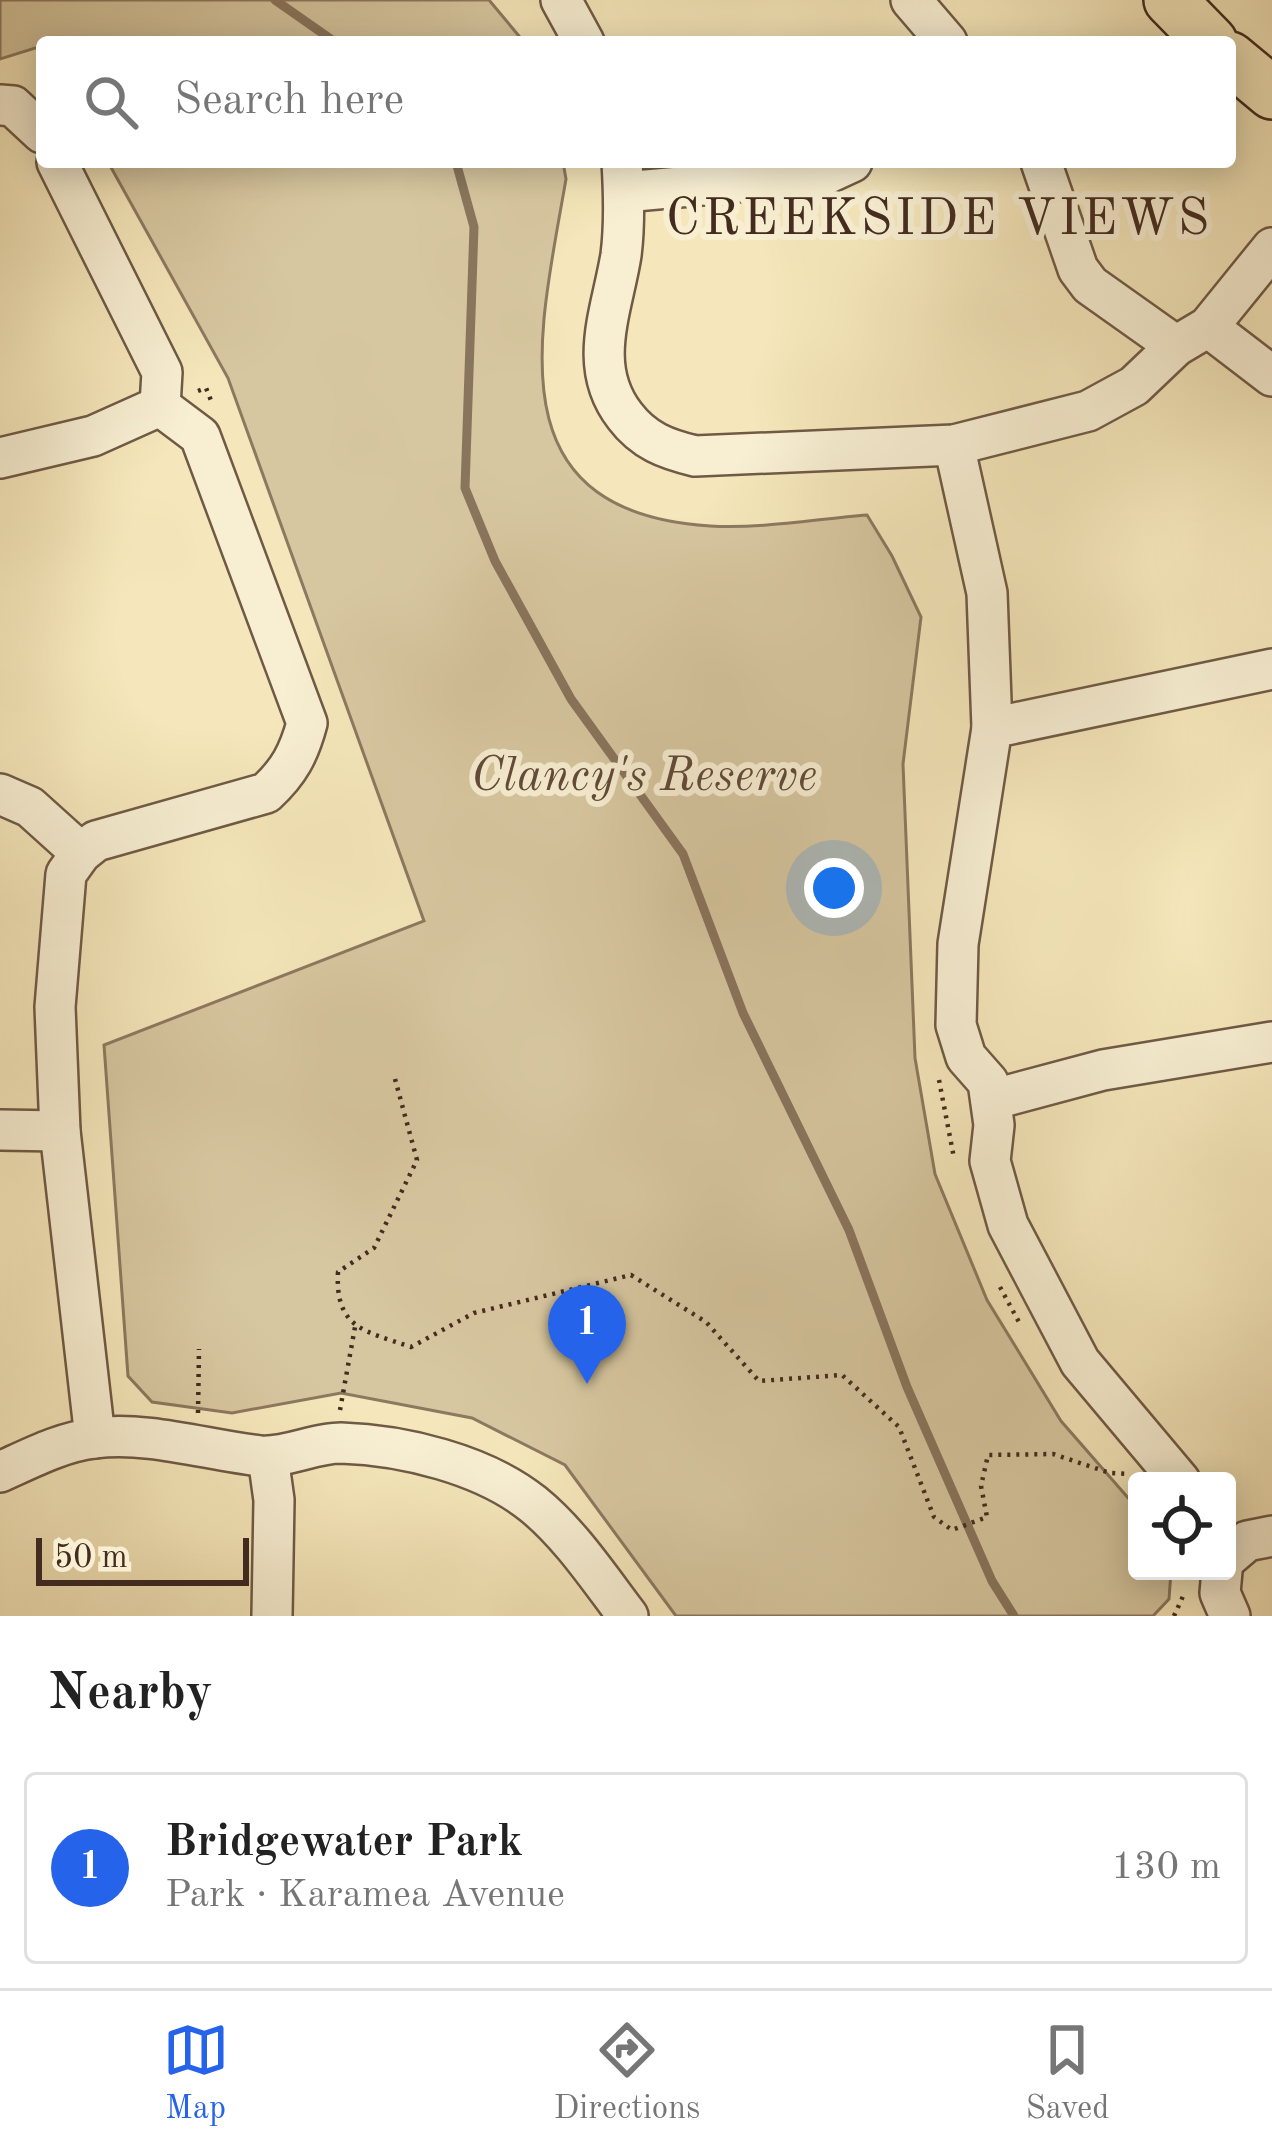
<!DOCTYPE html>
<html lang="en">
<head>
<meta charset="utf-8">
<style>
	body { margin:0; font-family:"Old Standard TT",serif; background:#f6f6f6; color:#222 }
	.controls { position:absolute; right:36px; bottom:36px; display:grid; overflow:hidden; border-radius:12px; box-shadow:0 6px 30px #0003 }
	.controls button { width:108px; height:108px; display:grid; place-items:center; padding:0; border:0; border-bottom:3px solid #e0e0e0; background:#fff; color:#222; font:60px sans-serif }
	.scale { position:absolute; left:36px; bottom:30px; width:213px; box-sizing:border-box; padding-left:12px; border:6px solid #432b1f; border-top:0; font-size:33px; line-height:42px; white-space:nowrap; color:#432b1f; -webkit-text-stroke:9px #f8efd3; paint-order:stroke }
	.you { position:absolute; left:834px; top:888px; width:42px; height:42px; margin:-30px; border:9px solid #fff; border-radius:50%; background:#1a73e8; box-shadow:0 0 0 18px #1a73e833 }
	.badge { display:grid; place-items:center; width:78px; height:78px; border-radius:50%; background:#2563eb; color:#fff; font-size:39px; font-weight:700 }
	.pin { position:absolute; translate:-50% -99px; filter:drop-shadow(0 3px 6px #0008) }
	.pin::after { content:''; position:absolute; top:63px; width:42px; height:36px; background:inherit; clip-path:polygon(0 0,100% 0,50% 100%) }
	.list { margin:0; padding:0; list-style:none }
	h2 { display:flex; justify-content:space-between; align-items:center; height:156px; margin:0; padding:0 48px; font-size:51px }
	h2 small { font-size:39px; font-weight:400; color:#767676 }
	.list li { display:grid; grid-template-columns:78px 1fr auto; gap:36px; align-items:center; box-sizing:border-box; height:192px; margin:0 24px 24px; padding:0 24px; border:3px solid #e0e0e0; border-radius:12px }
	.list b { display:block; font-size:45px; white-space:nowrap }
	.list p { margin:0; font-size:39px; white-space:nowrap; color:#767676 }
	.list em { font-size:39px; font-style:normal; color:#767676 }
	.icon { flex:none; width:66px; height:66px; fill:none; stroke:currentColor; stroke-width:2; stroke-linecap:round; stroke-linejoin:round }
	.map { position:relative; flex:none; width:1272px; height:1616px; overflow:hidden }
	.search { position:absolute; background:#fff; box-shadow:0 6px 30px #0003; left:36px; right:36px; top:36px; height:132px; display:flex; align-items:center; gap:30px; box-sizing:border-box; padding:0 42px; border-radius:12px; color:#767676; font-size:45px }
	.sheet { height:372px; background:#fff }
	nav { display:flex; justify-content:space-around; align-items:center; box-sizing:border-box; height:168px; border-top:3px solid #e0e0e0; background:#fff; font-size:33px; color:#767676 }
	nav a { display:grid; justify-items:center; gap:6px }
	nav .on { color:#2563eb }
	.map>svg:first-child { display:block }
	.green { fill:#d7c7a0; stroke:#8d7960; stroke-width:3 }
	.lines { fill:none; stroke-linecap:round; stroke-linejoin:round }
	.stream { stroke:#89755d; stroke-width:9 }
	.minor-casing { stroke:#705a46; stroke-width:44 }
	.major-casing { stroke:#432b1f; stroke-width:56 }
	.path { stroke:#432b1f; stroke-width:4.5; stroke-dasharray:3 6; stroke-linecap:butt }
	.minor { stroke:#f8efd3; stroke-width:39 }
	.major { stroke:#f5e7bb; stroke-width:51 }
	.labels { text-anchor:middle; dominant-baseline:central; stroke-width:12; stroke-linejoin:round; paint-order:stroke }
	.park-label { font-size:48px; font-style:italic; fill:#614a39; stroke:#f8efd3 }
	.neighbourhood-label { font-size:51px; letter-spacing:3px; fill:#432b1f; stroke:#f8efd3 }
</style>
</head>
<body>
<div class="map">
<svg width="1272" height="1616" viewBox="0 0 1272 1616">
	<rect width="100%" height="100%" fill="#f5e7bb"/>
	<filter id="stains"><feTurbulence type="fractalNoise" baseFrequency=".00167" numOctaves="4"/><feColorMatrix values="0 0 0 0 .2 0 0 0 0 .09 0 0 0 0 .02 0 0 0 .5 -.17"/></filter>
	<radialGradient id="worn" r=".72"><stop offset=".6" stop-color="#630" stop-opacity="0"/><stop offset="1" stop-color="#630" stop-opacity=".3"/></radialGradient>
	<!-- green -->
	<g class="green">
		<polygon points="0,0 489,0 524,42 42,42 42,46 0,59"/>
		<path d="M108 162H563L566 179C540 331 490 512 710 526 761 529 816 519 867 515L892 556 921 617 903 764 915 1058 935 1174 987 1300 1061 1421 1137 1508V1571H1171L1169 1599 1153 1616H676L565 1465 472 1418 341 1393 232 1413 152 1402 128 1376 104 1045 424 921 228 378Z"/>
	</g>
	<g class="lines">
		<!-- stream -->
		<g class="stream">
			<polyline points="275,0 335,42"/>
			<polyline points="456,162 474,227 465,488 495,561 571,699 683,854 743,1013 849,1230 907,1387 992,1581 1014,1616"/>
		</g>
		<!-- minor casing -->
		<g class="minor-casing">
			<g id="minor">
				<polyline points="561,0 584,42"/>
				<polyline points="911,0 947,42"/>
				<polyline points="0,105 13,106 42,133"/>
				<polyline points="57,162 162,372 160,406"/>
				<path d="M622 162C624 194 625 224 621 255 612 311 586 366 625 416 644 441 666 449 695 456L954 445 1088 411 1134 386 1176 346 1208 327 1272 248"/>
				<polyline points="1041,162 1078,269 1090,285 1176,346"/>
				<polyline points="624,192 826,174 852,162"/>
				<polyline points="1208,327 1272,376"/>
				<polyline points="954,445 987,593 992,728"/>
				<path d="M0 458 93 436 160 406 200 436 307 723C299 753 289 772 266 793L96 841 81 853 66 874 55 1007 60 1131 95 1438"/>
				<polyline points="0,794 30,807 81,853"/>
				<polyline points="991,1100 1103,1070 1272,1042"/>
				<polyline points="0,1130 60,1131"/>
				<polyline points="268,1457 274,1500 272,1616"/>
				<path d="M0 1472C31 1458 61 1442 95 1438 147 1431 207 1450 260 1456 287 1458 314 1443 341 1443 403 1445 483 1464 533 1504 570 1534 599 1578 628 1616"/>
				<polyline points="1180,1481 1080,1362 1008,1225 990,1161 994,1125 988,1082 966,1057 956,1025 958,944 992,728 1272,669"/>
				<polyline points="1227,1558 1247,1541 1272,1536"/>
				<polyline points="1222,1571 1220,1593 1230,1616"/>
			</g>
		</g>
		<!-- major casing -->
		<g class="major-casing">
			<g id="major">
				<polyline points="1170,0 1211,42"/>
				<polyline points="1230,58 1272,93"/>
			</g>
		</g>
		<!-- path -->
		<g class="path">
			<polyline points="198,391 206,388 212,403"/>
			<path d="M395 1079 417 1160 374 1248 338 1272C335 1329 365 1331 411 1347L474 1313 631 1275 706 1322 759 1381 842 1375 899 1427 934 1517 952 1530 987 1517 981 1486 988 1455 1053 1454 1110 1473 1129 1474"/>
			<polyline points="939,1080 954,1158"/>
			<polyline points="1000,1287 1020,1324"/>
			<polyline points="340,1410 355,1327"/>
			<polyline points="198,1413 199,1349"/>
			<polyline points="1174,1616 1184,1594"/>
		</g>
		<!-- minor -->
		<use href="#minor" class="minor"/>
		<!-- major -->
		<use href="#major" class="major"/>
	</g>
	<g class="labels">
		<!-- park labels -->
		<g class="park-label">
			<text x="644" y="777">Clancy's Reserve</text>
		</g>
		<!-- neighbourhood labels -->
		<g class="neighbourhood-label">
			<text x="939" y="220">CREEKSIDE VIEWS</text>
		</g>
	</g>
	<rect width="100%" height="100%" filter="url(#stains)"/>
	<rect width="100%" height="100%" fill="url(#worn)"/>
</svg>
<div class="controls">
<button><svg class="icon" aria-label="locate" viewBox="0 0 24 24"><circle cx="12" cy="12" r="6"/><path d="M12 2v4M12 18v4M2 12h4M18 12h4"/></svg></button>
</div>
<div class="scale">50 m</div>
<div class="you"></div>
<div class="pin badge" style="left:587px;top:1384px">1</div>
<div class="search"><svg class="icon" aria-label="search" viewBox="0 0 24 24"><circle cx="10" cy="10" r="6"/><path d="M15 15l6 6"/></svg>Search here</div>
</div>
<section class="sheet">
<h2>Nearby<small></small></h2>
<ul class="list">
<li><span class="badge">1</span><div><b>Bridgewater Park</b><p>Park · Karamea Avenue</p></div><em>130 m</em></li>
</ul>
</section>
<nav>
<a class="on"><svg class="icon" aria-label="map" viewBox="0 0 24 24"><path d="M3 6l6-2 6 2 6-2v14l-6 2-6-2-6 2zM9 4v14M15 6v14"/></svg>Map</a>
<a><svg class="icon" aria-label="directions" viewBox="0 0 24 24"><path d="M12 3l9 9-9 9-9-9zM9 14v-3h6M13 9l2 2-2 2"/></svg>Directions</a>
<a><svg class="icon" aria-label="saved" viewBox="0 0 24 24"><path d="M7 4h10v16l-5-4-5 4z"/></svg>Saved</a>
</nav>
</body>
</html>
